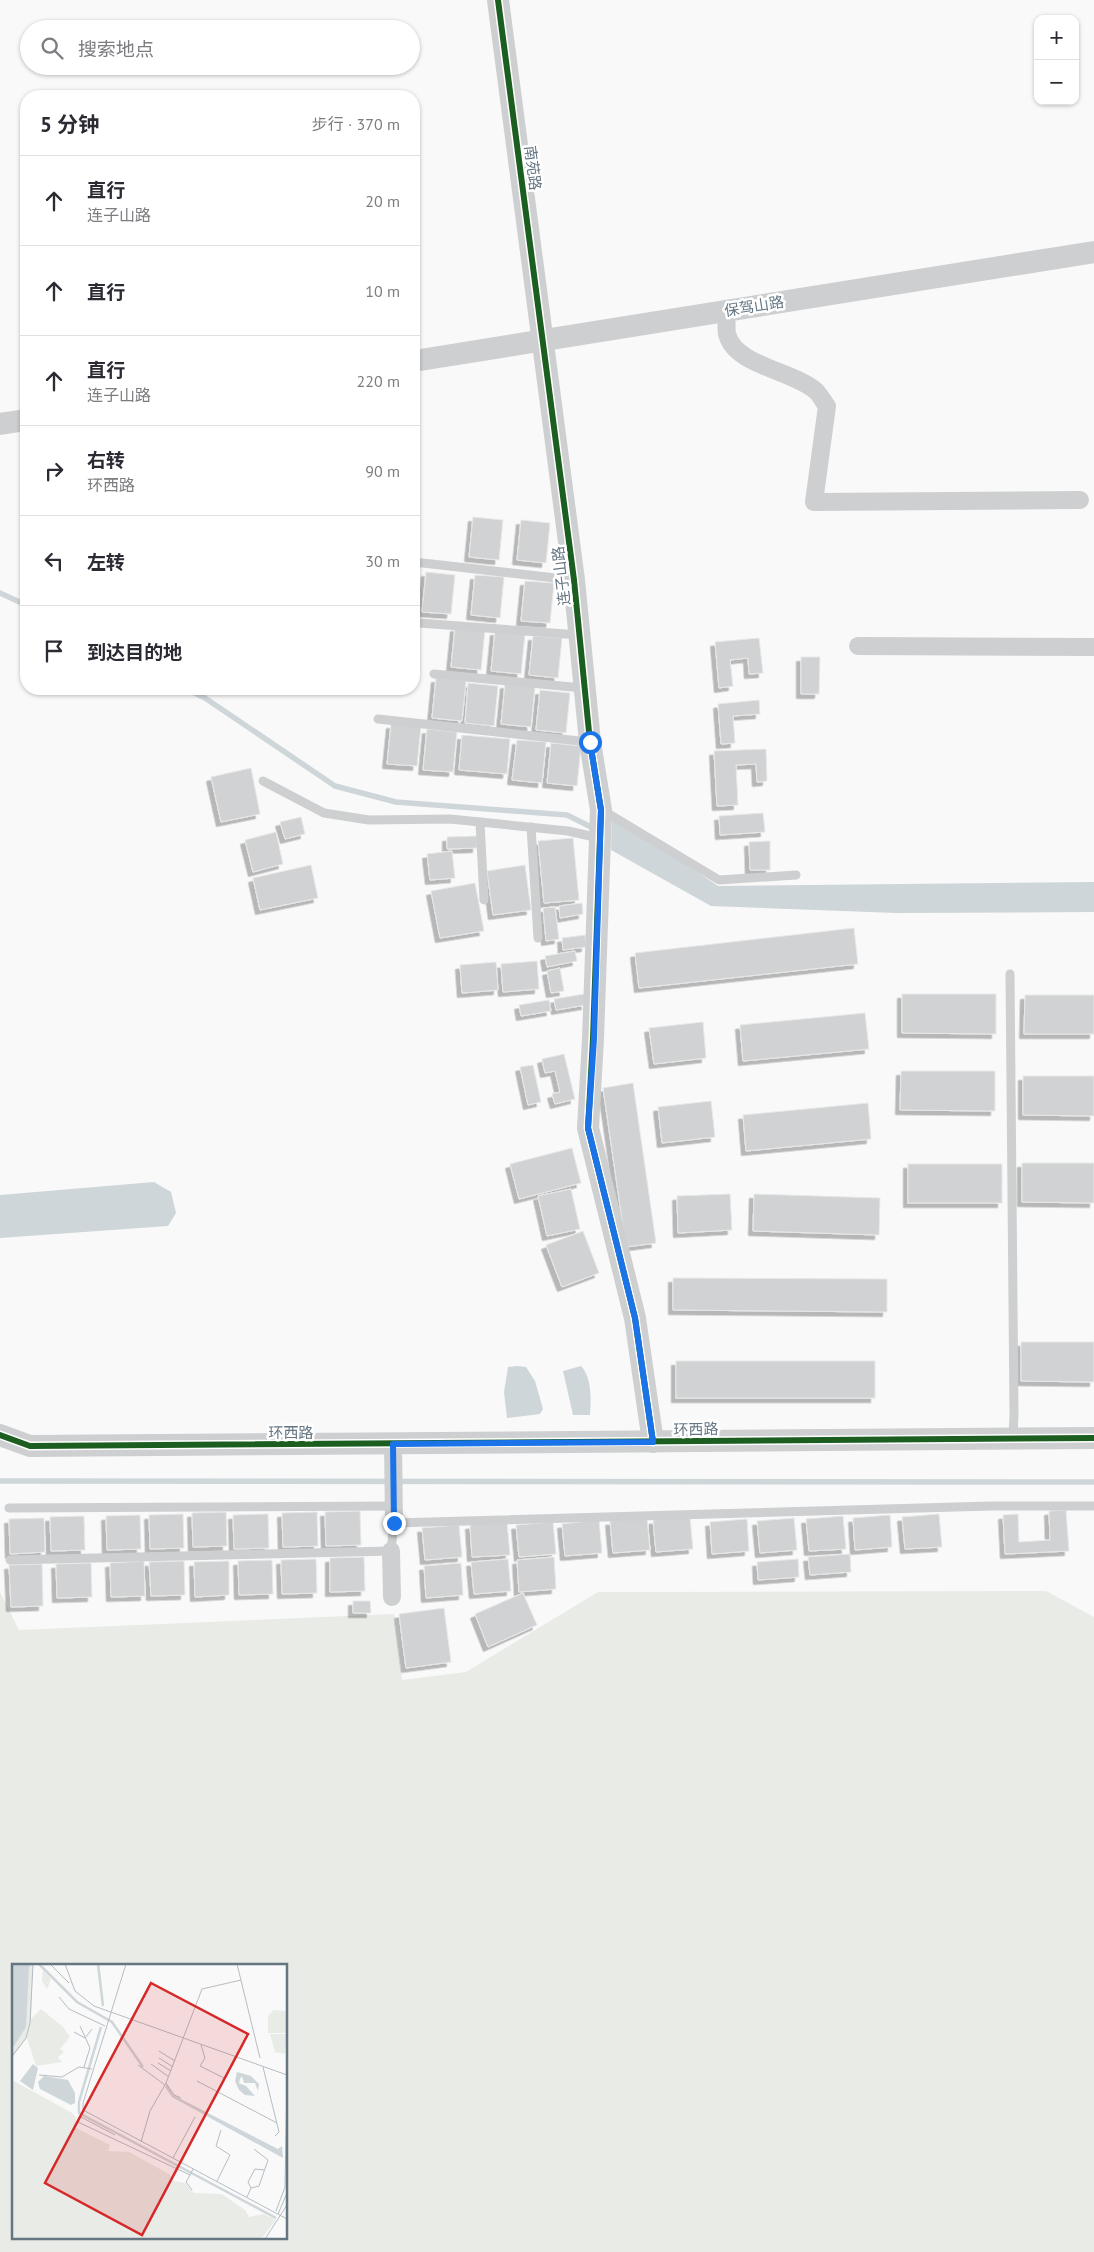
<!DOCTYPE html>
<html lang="zh">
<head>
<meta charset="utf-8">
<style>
	body { margin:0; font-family:"PT Sans","Noto Sans SC",sans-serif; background:#f7f7f7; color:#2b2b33 }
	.controls { position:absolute; right:15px; top:15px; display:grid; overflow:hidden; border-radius:10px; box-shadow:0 1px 4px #0004 }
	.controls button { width:45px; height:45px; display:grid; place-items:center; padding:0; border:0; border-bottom:1px solid #e1e1e2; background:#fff; color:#2b2b33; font:25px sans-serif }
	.stop { position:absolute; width:15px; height:15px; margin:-11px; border:4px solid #1a73e8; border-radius:50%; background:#fff }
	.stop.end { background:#1a73e8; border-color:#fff; box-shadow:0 1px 5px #0008 }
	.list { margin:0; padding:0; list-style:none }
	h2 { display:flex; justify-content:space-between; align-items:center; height:65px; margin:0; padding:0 20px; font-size:21px }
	h2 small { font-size:16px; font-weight:400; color:#7c7c81 }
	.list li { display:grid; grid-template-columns:32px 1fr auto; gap:15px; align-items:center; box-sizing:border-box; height:90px; padding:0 20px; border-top:1px solid #e1e1e2 }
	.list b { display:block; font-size:19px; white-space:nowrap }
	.list p { margin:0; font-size:16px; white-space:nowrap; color:#7c7c81 }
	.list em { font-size:16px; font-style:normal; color:#7c7c81 }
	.icon { flex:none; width:28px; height:28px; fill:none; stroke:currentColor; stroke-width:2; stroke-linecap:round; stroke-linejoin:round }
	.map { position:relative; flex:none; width:1094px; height:2252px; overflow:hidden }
	.search { position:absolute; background:#fff; box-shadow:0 1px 4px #0004; left:20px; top:20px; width:400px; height:55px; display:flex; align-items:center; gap:12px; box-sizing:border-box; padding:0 18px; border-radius:28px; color:#7c7c81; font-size:19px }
	.panel { position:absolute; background:#fff; box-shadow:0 1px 4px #0004; left:20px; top:90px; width:400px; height:605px; border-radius:20px }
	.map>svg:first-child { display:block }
	.green { fill:#e8ebe6; fill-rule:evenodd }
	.water { fill:#ced6d9 }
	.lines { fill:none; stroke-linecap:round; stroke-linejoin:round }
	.stream { stroke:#ced6d9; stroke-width:5.5 }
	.building { fill:#d0d2d3; stroke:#e8e8e8; filter:url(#shadow) }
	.service { stroke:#cecfd0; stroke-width:9 }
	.minor { stroke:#cecfd0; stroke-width:18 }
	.tertiary { stroke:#cecfd0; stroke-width:22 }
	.cycleway-casing { stroke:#fff; stroke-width:9 }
	.cycleway { stroke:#1b5e20; stroke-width:6 }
	.route { stroke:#1a73e8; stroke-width:6 }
	.labels { text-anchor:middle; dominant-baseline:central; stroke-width:5; stroke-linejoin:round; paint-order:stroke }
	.street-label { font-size:15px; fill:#657683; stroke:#fff }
	.inset-river { fill:none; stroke:#ced6d9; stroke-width:2.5 }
	.inset-road { fill:none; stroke:#b5bdc3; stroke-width:1 }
	.view { fill:#d62828; fill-opacity:0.15; stroke:#d62828; stroke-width:2.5 }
	.inset-edge { fill:none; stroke:#657683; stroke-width:2.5 }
</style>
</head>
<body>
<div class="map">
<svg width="1094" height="2252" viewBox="0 0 1094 2252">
	<defs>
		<filter id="shadow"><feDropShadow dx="-4.5" dy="4.5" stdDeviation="0" flood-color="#0004"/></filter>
	</defs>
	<rect width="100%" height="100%" fill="#f9f9f9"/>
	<!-- green -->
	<path class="green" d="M1046 1591 1094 1617V2252H0V1592L19 1630 394 1614 402 1680 466 1672 598 1592ZM14 1966H286V2238H14Z"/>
	<!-- water -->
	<g class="water">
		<polygon points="612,814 718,886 1094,882 1094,912 896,913 711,906 611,850"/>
		<polygon points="154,1182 171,1192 176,1213 168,1226 0,1238 0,1195"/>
		<polygon points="517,1366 526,1367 535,1381 543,1409 540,1414 507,1418 504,1392 508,1367"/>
		<path d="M581 1366C592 1378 591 1399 590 1415H573L563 1371Z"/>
	</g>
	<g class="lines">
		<!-- stream -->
		<g class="stream">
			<polyline points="0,593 26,605"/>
			<polyline points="187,689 205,698 335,786 396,802 567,815 595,829"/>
			<polyline points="0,1481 1094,1482"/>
		</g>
	</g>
	<!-- building -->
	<g class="building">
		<polygon points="473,517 503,520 499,560 469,557"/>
		<polygon points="521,520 550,523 546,563 517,560"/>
		<polygon points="426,572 455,575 451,614 422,612"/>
		<polygon points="475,575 504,577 500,618 471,615"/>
		<polygon points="525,581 554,583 550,623 521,621"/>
		<polygon points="455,627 485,630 481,670 451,667"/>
		<polygon points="495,631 525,634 521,674 491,671"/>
		<polygon points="533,636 562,638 558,678 529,675"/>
		<polygon points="759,638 763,673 749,674 748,658 730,660 733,686 719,688 715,642"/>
		<polygon points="801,657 820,657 819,694 801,694"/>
		<polygon points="436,678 466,681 462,721 432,718"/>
		<polygon points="468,683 498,686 494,726 465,723"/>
		<polygon points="505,684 535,687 531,727 501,724"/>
		<polygon points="540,690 570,693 566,733 536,730"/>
		<polygon points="759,700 760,714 733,716 735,743 721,744 718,704"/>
		<polygon points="391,724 421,727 417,766 387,764"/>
		<polygon points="427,729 457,732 453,772 423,770"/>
		<polygon points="462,735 510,739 507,774 459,770"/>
		<polygon points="517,740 546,742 542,783 512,780"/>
		<polygon points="551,743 581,746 577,786 547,783"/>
		<polygon points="766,749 767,781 757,782 756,764 736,765 738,805 717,806 714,751"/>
		<polygon points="251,768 260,814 221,822 211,777"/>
		<polygon points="763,813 765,832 720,835 719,816"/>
		<polygon points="301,817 305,834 285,839 280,822"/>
		<polygon points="276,832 283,864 253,872 245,840"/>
		<polygon points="477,836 477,848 447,849 447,837"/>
		<polygon points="573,838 579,900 544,903 538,841"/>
		<polygon points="770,841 770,870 750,870 749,842"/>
		<polygon points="452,851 455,878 430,880 427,854"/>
		<polygon points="311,865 318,898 260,910 253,878"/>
		<polygon points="525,865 531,910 493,915 487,871"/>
		<polygon points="475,883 484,931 440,938 431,891"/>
		<polygon points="582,903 583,914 560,918 559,906"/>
		<polygon points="555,907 559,939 546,941 543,908"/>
		<polygon points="854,928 858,964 639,988 635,953"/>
		<polygon points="585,935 586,947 563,950 562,938"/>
		<polygon points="575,951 577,961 547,967 545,956"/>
		<polygon points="537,961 539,989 503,992 501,964"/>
		<polygon points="496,962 498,990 462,993 460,965"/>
		<polygon points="560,968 564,991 551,993 547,971"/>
		<polygon points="584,994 586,1005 556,1010 554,999"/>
		<polygon points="902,994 996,994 996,1034 902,1033"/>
		<polygon points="1025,995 1094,995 1094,1034 1024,1034"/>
		<polygon points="549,1000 551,1011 521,1016 519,1005"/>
		<polygon points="865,1013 869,1049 743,1061 740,1025"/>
		<polygon points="703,1022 706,1058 654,1064 649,1028"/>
		<polygon points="564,1054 575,1099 555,1104 552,1094 560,1092 555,1071 545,1073 542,1059"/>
		<polygon points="533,1065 541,1102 528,1105 520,1067"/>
		<polygon points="901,1071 995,1071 995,1111 900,1110"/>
		<polygon points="1023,1076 1094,1076 1094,1116 1023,1115"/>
		<polygon points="633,1083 656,1243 626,1247 603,1088"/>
		<polygon points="711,1101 715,1137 662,1143 658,1107"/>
		<polygon points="868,1103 871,1139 746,1151 743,1115"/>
		<polygon points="572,1148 581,1183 519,1199 510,1164"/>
		<polygon points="1022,1163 1094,1163 1094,1203 1022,1202"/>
		<rect x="908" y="1164" width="94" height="39"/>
		<polygon points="571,1189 580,1229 547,1236 538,1196"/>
		<polygon points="730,1194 732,1230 678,1233 677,1196"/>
		<polygon points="754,1194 880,1198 879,1235 753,1231"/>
		<polygon points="583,1231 599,1273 562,1287 546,1245"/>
		<polygon points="673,1278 887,1279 887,1312 673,1310"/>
		<polygon points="1021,1342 1094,1342 1094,1382 1021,1381"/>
		<rect x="676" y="1361" width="199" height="37"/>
		<polygon points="1066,1510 1069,1551 1005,1554 1003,1515 1018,1514 1019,1542 1050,1540 1049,1511"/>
		<polygon points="360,1511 361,1545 326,1546 325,1512"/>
		<polygon points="226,1512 227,1546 193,1547 192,1513"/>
		<polygon points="317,1512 318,1546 283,1547 282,1513"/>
		<polygon points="183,1514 184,1548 150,1549 149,1515"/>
		<polygon points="268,1514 269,1548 234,1549 233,1515"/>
		<polygon points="939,1514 942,1547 905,1549 902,1517"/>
		<polygon points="140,1515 141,1549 107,1550 106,1516"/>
		<polygon points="890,1515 892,1547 855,1550 853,1518"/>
		<polygon points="84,1516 85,1550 51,1551 50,1517"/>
		<polygon points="843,1516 846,1549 809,1551 806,1519"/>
		<polygon points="690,1517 693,1549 656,1552 653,1520"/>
		<polygon points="44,1518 45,1552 10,1554 9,1519"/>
		<polygon points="647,1518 650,1550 613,1553 610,1521"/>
		<polygon points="794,1518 797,1550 760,1553 757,1521"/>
		<polygon points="747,1519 749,1551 712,1554 710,1522"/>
		<polygon points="599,1520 602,1553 565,1556 562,1524"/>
		<polygon points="507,1522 510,1555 472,1557 470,1525"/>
		<polygon points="553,1522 556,1554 519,1557 516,1525"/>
		<polygon points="459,1525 462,1557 425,1560 422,1528"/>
		<polygon points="850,1554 851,1572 810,1575 808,1557"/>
		<polygon points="364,1557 365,1591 330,1592 330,1558"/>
		<polygon points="554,1557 556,1589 519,1592 517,1560"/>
		<polygon points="316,1559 317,1593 282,1594 281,1560"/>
		<polygon points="508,1559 511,1591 474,1594 471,1562"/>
		<polygon points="798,1559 799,1577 758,1580 757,1562"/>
		<polygon points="272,1560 273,1594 239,1595 238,1561"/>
		<polygon points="144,1561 145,1596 111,1597 110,1563"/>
		<polygon points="184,1561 185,1595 151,1596 149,1562"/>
		<polygon points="229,1561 229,1595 195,1597 194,1562"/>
		<polygon points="91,1563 92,1597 57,1598 56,1564"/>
		<polygon points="461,1563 463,1595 426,1598 424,1566"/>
		<polygon points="42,1564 43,1606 11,1607 9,1565"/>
		<polygon points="523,1593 537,1625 488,1647 475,1614"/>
		<polygon points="353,1601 370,1601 371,1613 353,1613"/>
		<polygon points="444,1608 451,1662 406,1668 399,1614"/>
	</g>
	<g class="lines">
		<!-- service -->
		<g class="service">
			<polyline points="414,562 573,580"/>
			<polyline points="419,623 579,635"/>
			<polyline points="434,674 583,688"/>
			<polyline points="378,719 589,742"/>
			<polyline points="263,781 324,813 369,820 450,819 568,831 599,838"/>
			<polyline points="604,811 719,880 796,875"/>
			<polyline points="480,822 484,900"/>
			<polyline points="531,827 538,938"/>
			<polyline points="1010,974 1014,1414 1013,1438"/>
			<polyline points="9,1508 393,1506"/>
			<polyline points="10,1560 391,1551 394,1523 991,1506 1094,1506"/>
		</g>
		<!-- minor -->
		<g class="minor">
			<path d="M726 311C727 318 726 327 727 334 735 366 792 370 816 391 820 395 823 401 827 406L814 502 1080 500"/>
			<polyline points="858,646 1094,647"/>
			<polyline points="393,1443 394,1523"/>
			<polyline points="391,1551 392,1597"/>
		</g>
		<!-- tertiary -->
		<g class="tertiary">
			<polyline points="498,0 574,580 590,742 601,810 593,1039 588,1128 635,1318 653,1442"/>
			<polyline points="414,361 1094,252"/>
			<polyline points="0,424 26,420"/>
			<polyline points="0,1435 30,1446 1094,1438"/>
		</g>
		<!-- cycleway casing -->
		<g class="cycleway-casing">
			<g id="cycleway">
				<polyline points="498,0 574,580 590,742 601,810 593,1039 588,1128 635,1318 653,1442"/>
				<polyline points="0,1435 30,1446 1094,1438"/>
			</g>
		</g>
		<!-- cycleway -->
		<use href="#cycleway" class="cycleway"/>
	</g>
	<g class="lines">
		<!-- route -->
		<polyline class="route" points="394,1523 393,1444 653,1442 635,1318 588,1128 594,1039 601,810 590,742"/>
	</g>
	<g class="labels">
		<!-- street labels -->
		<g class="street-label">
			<text transform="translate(533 168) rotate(83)">南苑路</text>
			<text transform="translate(754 306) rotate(-9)">保驾山路</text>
			<text transform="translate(561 576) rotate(-97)">连子山路</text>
			<text transform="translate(696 1429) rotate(-1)">环西路</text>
			<text x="291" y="1432">环西路</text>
		</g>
	</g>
	<!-- overview -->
	<g transform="translate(12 1964)">
		<rect width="275" height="275" fill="#f9f9f9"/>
		<path d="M0 0H21L19 55 29 45 51 63 58 73 48 85 52 88 46 93 50 98 24 102 15 74 0 94ZM31 6 39 15 35 25 30 17ZM262 46 275 47V69H256V52ZM258 70H275L273 90 263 88ZM0 116 60 149 64 154V164L98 181 96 187 117 188 157 210 162 217 173 219 182 229 210 230 233 246 237 253 252 250 264 256 249 275H0Z" fill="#e8ebe6"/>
		<path d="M0 0H20L17 3 14 63 0 85ZM21 100 26 104 21 126 8 117ZM225 108 239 112 247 120 246 127 243 119H232L230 112 228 115 227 119 234 122 243 132 233 131 227 126 223 117ZM32 112 56 116 63 129V139L59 141 28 125 26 118ZM155 120 161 131 266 185 270 182 271 194 160 133 153 123Z" fill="#ced6d9"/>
		<path class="inset-river" d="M27 0 65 38 100 58 131 103M86 0 91 42M89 63 67 138V149L264 254"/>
		<path class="inset-road" d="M38 0 57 19M53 0 63 27 82 42 275 111M114 0 71 139V146L275 255M225 0 248 94M47 33 57 45 93 62M68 62 78 84 72 103M62 68 73 74 80 65M189 81 193 94 188 102 212 114M147 87 163 97M0 92 14 74 18 59 21 0M147 94 161 103M146 99 159 107M139 100 157 113M126 101 153 121M251 103 267 168 263 172M27 111 50 113 67 103 80 105M185 117 265 159M154 119 162 131 169 134M69 153 103 171M66 158 178 211 181 205M129 178 138 147 154 119 190 25 229 16M161 194 183 153M178 211 174 218 180 226M205 217 218 191 204 182 209 166M239 224 236 218 243 205 252 206M235 233 239 224 247 222 256 196 242 185M264 247 273 223 275 118M266 250 275 229M253 275 275 241"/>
		<path class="view" d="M139 19 236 70 130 271 33 219Z"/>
		<rect width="275" height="275" class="inset-edge"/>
	</g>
</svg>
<div class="controls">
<button>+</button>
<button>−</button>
</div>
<div class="stop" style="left:590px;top:742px"></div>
<div class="stop end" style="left:394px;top:1523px"></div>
<div class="search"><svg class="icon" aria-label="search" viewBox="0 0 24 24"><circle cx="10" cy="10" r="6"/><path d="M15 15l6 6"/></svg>搜索地点</div>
<section class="panel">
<h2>5 分钟<small>步行 · 370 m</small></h2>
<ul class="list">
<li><svg class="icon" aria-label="ahead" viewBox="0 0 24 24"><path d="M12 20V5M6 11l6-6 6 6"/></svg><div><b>直行</b><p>连子山路</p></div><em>20 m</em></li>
<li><svg class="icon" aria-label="ahead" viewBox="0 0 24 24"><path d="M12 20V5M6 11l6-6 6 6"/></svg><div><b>直行</b></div><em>10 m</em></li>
<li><svg class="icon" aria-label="ahead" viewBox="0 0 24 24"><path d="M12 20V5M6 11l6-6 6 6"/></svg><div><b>直行</b><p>连子山路</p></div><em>220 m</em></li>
<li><svg class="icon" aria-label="right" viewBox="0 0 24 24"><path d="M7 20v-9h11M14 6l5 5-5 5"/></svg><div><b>右转</b><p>环西路</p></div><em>90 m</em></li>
<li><svg class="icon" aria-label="left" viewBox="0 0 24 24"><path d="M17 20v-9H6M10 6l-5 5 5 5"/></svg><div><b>左转</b></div><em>30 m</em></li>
<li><svg class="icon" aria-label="arrive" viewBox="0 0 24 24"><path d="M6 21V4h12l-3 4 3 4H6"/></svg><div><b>到达目的地</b></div></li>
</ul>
</section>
</div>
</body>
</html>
